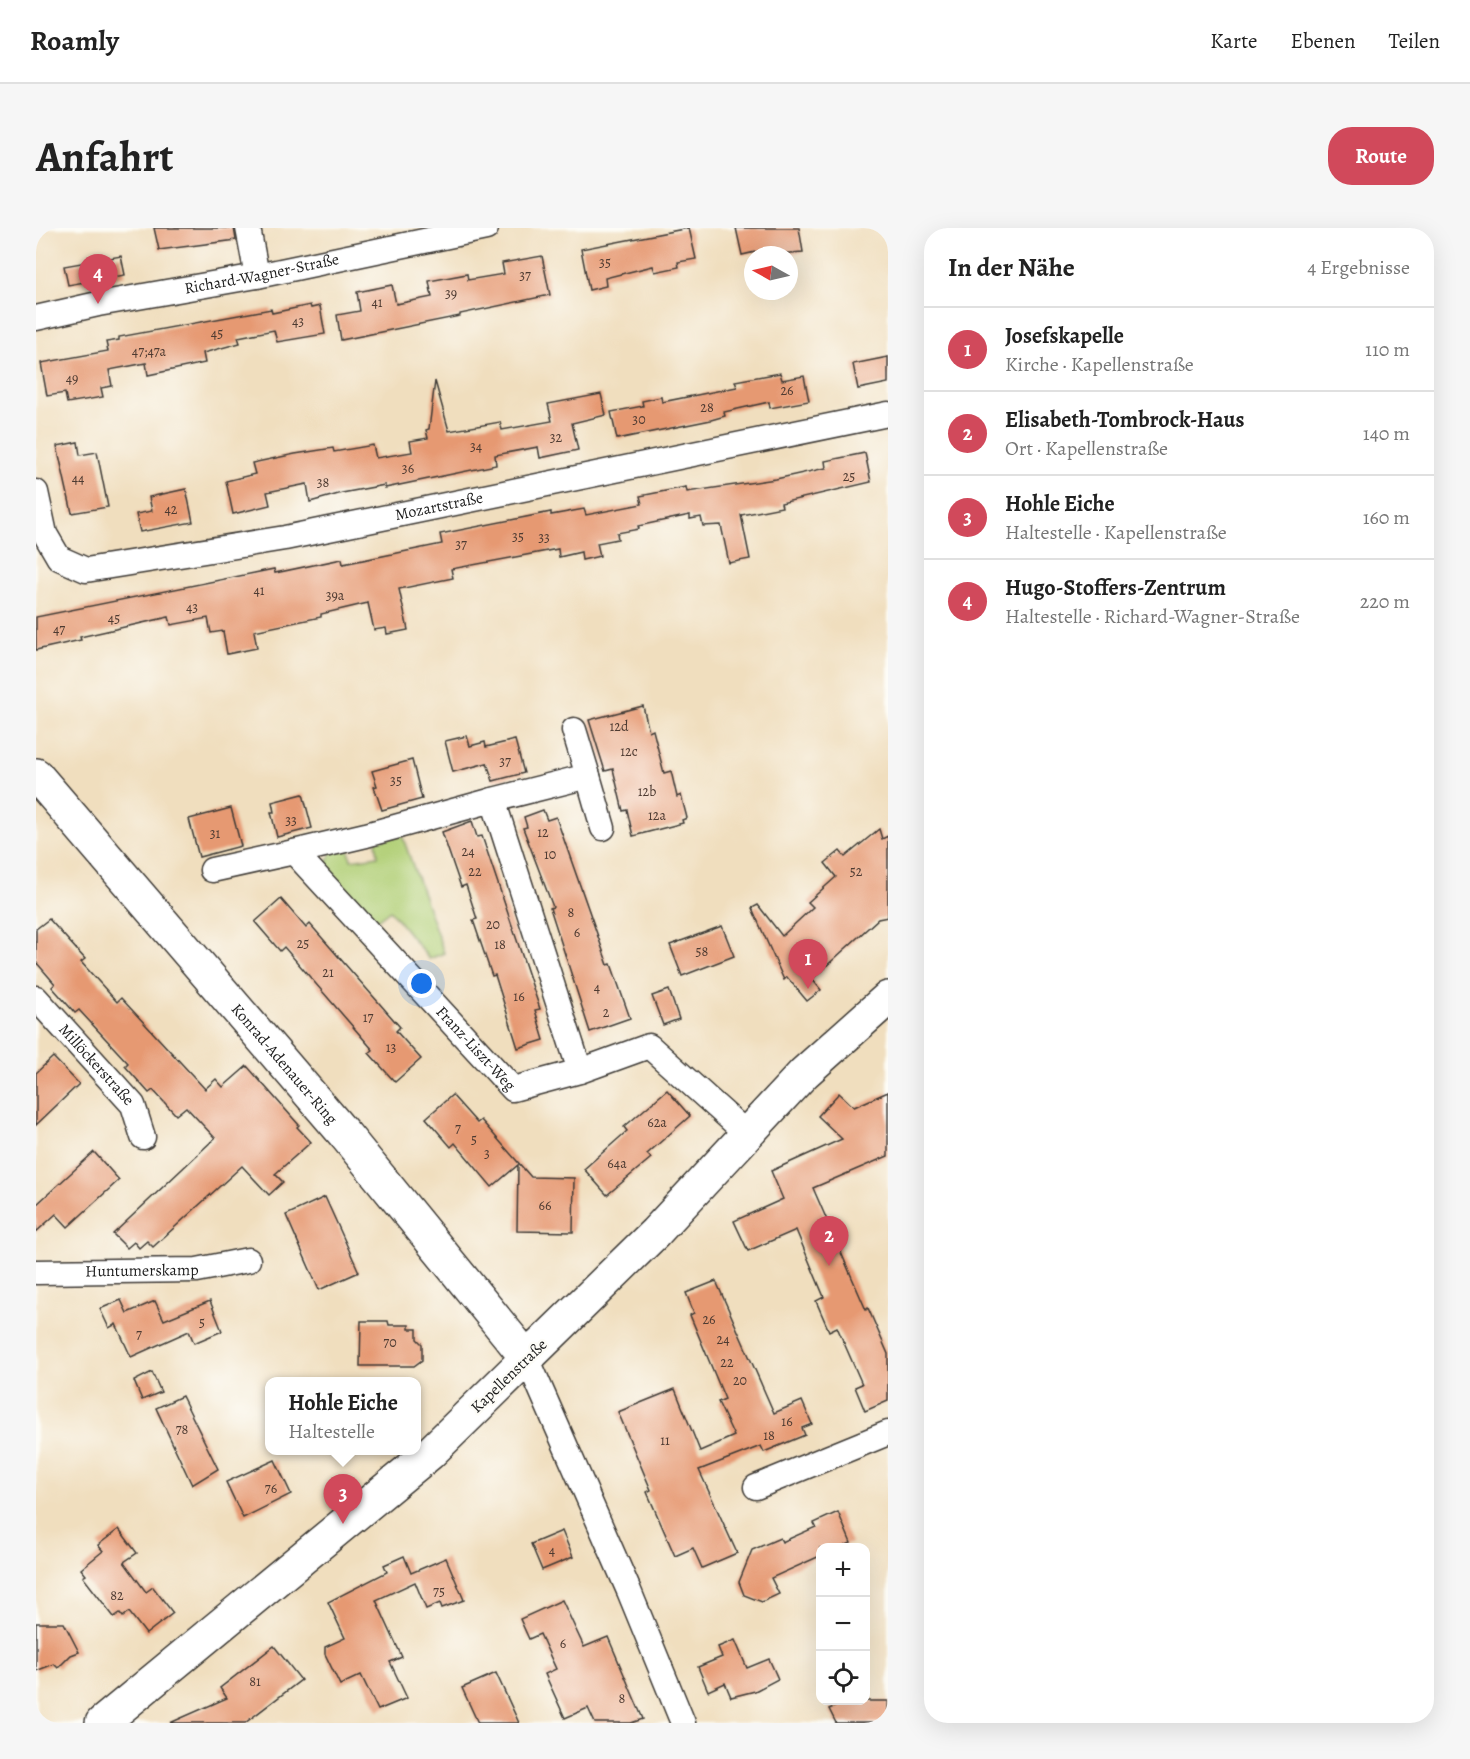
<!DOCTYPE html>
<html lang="de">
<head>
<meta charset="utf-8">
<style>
	body { margin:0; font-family:Alegreya,serif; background:#f6f6f6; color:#222 }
	.controls { position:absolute; right:18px; bottom:18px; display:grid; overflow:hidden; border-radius:12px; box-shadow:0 6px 24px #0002 }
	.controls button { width:54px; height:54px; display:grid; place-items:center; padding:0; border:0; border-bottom:2px solid #e0e0e0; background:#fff; color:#222; font:30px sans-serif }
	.compass { position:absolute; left:708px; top:18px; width:54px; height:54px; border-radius:50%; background:#fff; box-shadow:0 6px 24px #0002; rotate:278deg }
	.you { position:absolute; left:386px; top:756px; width:21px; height:21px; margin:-15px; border:4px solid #fff; border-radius:50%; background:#1a73e8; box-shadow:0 0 0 9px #1a73e833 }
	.badge { display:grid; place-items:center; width:39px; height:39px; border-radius:50%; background:#d1495b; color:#fff; font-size:20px; font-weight:700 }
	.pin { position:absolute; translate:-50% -50px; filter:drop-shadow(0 2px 3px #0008) }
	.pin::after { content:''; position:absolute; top:32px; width:21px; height:18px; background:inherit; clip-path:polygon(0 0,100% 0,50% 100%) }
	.popup { position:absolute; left:229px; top:1149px; width:156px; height:78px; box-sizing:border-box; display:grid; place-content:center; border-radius:12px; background:#fff; filter:drop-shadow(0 2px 4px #0005); font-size:20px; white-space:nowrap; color:#767676 }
	.popup b { font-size:22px; color:#222 }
	.popup::after { content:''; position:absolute; left:50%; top:100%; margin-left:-12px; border:12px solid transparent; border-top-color:#fff }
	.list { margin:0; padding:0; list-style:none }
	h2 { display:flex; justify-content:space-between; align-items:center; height:78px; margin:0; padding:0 24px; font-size:26px }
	h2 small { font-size:20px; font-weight:400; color:#767676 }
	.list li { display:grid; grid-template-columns:39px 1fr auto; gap:18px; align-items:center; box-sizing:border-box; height:84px; padding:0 24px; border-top:2px solid #e0e0e0 }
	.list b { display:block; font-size:22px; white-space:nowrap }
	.list p { margin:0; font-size:20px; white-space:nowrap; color:#767676 }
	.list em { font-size:20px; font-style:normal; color:#767676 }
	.icon { flex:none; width:33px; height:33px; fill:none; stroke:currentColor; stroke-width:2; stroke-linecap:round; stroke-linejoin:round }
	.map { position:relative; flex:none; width:852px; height:1495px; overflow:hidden; border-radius:24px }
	header { display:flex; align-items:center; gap:36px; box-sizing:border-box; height:84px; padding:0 30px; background:#fff; border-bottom:2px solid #e0e0e0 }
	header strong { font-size:28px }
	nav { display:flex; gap:33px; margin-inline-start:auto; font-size:21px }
	.intro { display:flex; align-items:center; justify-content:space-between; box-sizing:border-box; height:144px; padding:0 36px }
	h1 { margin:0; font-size:42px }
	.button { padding:15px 27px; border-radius:24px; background:#d1495b; color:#fff; font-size:21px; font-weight:700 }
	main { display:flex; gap:36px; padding:0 36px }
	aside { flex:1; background:#fff; border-radius:24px; box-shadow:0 6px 24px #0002 }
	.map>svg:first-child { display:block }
	.green { fill:#b1cf76; stroke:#667649; stroke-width:1.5 }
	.building { fill:#e69972 }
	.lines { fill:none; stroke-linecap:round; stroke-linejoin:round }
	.minor-casing { stroke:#3c3934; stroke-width:27 }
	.secondary-casing { stroke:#3c3934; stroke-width:36 }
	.primary-casing { stroke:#3c3934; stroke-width:36 }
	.minor { stroke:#fff; stroke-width:24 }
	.secondary { stroke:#fff; stroke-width:33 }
	.primary { stroke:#fff; stroke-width:33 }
	.labels { text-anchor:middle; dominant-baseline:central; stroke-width:5; stroke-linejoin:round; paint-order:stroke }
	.number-label { font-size:14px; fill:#4e3b32 }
	.street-label { font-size:16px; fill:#1c1c1c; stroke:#fdfcf7 }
</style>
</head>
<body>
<header>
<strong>Roamly</strong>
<nav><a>Karte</a><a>Ebenen</a><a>Teilen</a></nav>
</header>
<div class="intro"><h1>Anfahrt</h1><a class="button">Route</a></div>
<main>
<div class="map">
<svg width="852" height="1495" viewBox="0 0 852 1495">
	<rect width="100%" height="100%" fill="#fdfcf7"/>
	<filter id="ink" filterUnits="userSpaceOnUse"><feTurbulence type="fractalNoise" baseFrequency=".0167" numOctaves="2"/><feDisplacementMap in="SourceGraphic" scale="12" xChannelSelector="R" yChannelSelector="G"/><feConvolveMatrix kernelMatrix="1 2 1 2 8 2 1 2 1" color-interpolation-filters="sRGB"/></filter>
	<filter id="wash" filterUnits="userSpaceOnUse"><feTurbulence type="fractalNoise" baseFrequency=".008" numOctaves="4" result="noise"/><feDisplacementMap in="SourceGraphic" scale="24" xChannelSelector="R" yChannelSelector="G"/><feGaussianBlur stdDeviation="1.35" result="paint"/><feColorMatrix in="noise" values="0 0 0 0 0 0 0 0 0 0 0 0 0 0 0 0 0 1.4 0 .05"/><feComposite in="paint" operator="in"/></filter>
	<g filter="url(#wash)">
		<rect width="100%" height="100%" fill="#f0debe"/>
		<!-- green -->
		<polygon class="green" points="366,607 408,725 393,731 354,682 337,695 290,638 296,623 313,622 315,632 342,628 340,613"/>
		<g id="blocks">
			<!-- building -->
			<g class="building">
				<polygon points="118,0 198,0 200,12 123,22"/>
				<polygon points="653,0 660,31 642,34 643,39 619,44 617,38 569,50 570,58 553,62 545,21"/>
				<polygon points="700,0 763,0 767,24 729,27 728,22 706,27"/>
				<polygon points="85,28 89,47 32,57 28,38"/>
				<polygon points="506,28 514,67 424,86 424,88 305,112 301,87 324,83 321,64 356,57 360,76 396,69 393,53 431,46 432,52 468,46 466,35"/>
				<polygon points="274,77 275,80 284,78 289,106 241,114 238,102 202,109 204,115 167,125 169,135 112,147 110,135 73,142 76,158 65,160 67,169 31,175 29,165 11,168 5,135 72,123 70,114 83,112 83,109 235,81 236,85"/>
				<polygon points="852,129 852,155 822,161 817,136"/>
				<polygon points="744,145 746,152 768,148 773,173 734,180 733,174 688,184 689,188 675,192 581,211 575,184 607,178 606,173 625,169 626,174 701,159 699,153"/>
				<polygon points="399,153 413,203 464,194 466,202 516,193 512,176 565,166 570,187 536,195 542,222 504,230 502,219 459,227 460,237 349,260 349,257 306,265 274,274 271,256 231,264 234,277 197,286 190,253 219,246 216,235 259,226 297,220 298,224 337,217 340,230 376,224 374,213 392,210 390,202 393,201"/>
				<polygon points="42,214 44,227 61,224 72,279 36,285 21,218"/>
				<polygon points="829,225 835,254 745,275 746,279 705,287 714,331 693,335 685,297 667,298 665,289 654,291 654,287 602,298 603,301 581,305 582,311 561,315 564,328 546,332 545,324 523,329 522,321 415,341 417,350 363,361 372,402 351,406 350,400 338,402 332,375 285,386 285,389 218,403 221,420 191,426 187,403 175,405 172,390 135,397 133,389 44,409 45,412 0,422 0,389 238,341 239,345 306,331 307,336 406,316 404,306 515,284 515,287 548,281 550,287 606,276 604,268 650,259 651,264 740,251 790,240 789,233"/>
				<polygon points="150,261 157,294 104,304 100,286 116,283 113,269"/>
				<polygon points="607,478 613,504 617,502 628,545 635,543 641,569 645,567 651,590 646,592 647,595 597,608 591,582 587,583 577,541 569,543 553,492"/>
				<polygon points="431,508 434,518 449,514 450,519 479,512 488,545 457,553 451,535 417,544 409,513"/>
				<polygon points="376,532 386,571 346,582 338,559 341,558 336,543"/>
				<polygon points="267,566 276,600 241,609 235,584 238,584 236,574"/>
				<polygon points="195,580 205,618 163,629 153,591"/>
				<polygon points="507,582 511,592 520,589 572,737 575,736 594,790 554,804 514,680 517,679 487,600 491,599 488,589"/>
				<polygon points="436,593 441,609 446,608 504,781 499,782 508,812 482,820 459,747 456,748 437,692 441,691 430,657 425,659 406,604"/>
				<polygon points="843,601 846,611 852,608 852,689 842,691 776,751 785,762 771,773 751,749 748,752 716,680 722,677 746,708 777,679 772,674 800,649 789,635 804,623 809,629"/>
				<polygon points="245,671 270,700 274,696 287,711 364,799 360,803 385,831 359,854 333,825 337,822 248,719 244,723 219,694"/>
				<polygon points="13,691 49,731 45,734 81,774 85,770 169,861 180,851 187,859 211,838 263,897 261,899 275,914 239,946 247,954 233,967 206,938 117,1019 111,1013 103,1020 98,1014 91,1020 77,1006 179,910 150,879 140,887 117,862 113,865 89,838 92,835 43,782 39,785 16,759 19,756 0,734 0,701"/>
				<polygon points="686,698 698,728 646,748 634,717"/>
				<polygon points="633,762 643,791 627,797 616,768"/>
				<polygon points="17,829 43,856 0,897 0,845"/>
				<polygon points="631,862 654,888 611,926 615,930 571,967 548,941 591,903 588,899"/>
				<polygon points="852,864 852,928 777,960 830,1082 832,1080 852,1126 852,1173 829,1183 819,1159 826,1156 801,1099 793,1103 780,1073 788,1069 760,1002 712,1023 698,993 747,971 735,943 806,911 782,888 803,865 818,879"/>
				<polygon points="416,867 441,895 445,892 495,949 538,950 537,1004 481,1003 482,937 456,959 419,915 415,919 390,890"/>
				<polygon points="58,924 83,952 32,999 20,986 0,1004 0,977"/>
				<polygon points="289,969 323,1044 283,1062 250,987"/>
				<polygon points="680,1053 738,1185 766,1173 776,1196 766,1200 769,1207 728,1224 725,1218 663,1242 701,1325 666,1340 657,1320 639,1328 611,1264 615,1262 582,1184 639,1161 664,1223 698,1208 682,1174 689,1171 654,1087 658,1085 650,1065"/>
				<polygon points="85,1072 91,1085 119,1073 128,1092 174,1073 186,1103 158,1115 153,1103 95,1129 80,1096 73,1100 64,1081"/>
				<polygon points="325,1093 352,1093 353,1097 373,1097 373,1101 381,1101 381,1111 386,1116 386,1132 378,1138 324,1138"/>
				<polygon points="116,1144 125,1164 106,1172 98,1153"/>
				<polygon points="146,1168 182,1241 156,1257 120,1180"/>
				<polygon points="239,1232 255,1266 207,1290 190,1254"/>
				<polygon points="802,1284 815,1315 804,1320 784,1320 784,1328 735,1350 743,1366 726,1374 708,1367 703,1354 716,1322 744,1310 746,1314 780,1299 778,1295"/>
				<polygon points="83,1301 101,1325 88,1334 110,1364 117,1359 137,1385 110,1406 93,1384 87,1389 84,1385 78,1389 47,1349 50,1347 45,1341 67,1323 62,1317"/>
				<polygon points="526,1303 537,1329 506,1342 495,1316"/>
				<polygon points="368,1328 375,1345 410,1330 428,1372 406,1380 404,1375 390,1381 379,1354 340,1372 366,1429 354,1434 371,1470 342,1482 325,1447 304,1457 289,1426 289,1419 309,1410 292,1374 351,1344 348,1337"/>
				<polygon points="526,1372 548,1419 572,1409 607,1491 595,1495 559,1495 552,1480 529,1490 509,1446 520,1441 504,1406 493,1411 484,1391"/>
				<polygon points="0,1395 28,1395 43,1424 35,1427 22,1440 18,1436 0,1443"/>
				<polygon points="699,1412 711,1440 733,1431 742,1451 719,1463 695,1469 689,1455 672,1463 662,1439 686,1429 682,1419"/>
				<polygon points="238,1418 265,1452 209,1495 134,1495 191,1470 184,1460"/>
				<polygon points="460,1445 483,1495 442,1495 426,1460"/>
				<polygon points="813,1473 852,1473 852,1495 800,1495 793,1481"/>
			</g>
		</g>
	</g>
	<g filter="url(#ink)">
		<use href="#blocks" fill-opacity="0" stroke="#3c3934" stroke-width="1.5"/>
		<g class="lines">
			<!-- minor casing -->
			<g class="minor-casing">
				<g id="minor">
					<polyline points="212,0 221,48"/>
					<path id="s1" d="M0 90 62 76 221 48 450 0"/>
					<path id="s2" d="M0 264 9 306 23 330 50 342 249 310 852 186"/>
					<polyline points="552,548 567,600"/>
					<polyline points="457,572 552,548 538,502"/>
					<polyline points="176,642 258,624"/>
					<path id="s3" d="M0 770 97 877 107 909"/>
					<path id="s4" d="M544 843 457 572 330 607 258 624 477 861 544 843 613 818 710 905"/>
					<path id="s5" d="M0 1044 161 1042 212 1032"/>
					<polyline points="491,1130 593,1363 647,1495"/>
					<polyline points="720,1259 852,1205"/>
				</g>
			</g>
			<!-- secondary casing -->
			<g class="secondary-casing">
				<polyline id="secondary" points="491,1130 619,1005 768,845 852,770"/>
			</g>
			<!-- primary casing -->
			<g class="primary-casing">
				<g id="primary">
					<path id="s6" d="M0 547 310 908 491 1130 394 1225 66 1495"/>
				</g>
			</g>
			<!-- minor -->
			<use href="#minor" class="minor"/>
			<!-- secondary -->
			<use href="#secondary" class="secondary"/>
			<!-- primary -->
			<use href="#primary" class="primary"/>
		</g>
	</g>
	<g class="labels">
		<!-- number labels -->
		<g class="number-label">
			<text x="569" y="34">35</text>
			<text x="489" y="47">37</text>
			<text x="415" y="65">39</text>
			<text x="341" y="74">41</text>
			<text x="262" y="93">43</text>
			<text x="181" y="105">45</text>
			<text x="113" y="123">47;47a</text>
			<text x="36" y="150">49</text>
			<text x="751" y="162">26</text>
			<text x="671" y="179">28</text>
			<text x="603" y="191">30</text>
			<text x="520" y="209">32</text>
			<text x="440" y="218">34</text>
			<text x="372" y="240">36</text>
			<text x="813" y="248">25</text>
			<text x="42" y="250">44</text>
			<text x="287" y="254">38</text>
			<text x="135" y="281">42</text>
			<text x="482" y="308">35</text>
			<text x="508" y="309">33</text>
			<text x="425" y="316">37</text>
			<text x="223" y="362">41</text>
			<text x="299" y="367">39a</text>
			<text x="156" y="379">43</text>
			<text x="78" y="390">45</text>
			<text x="23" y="401">47</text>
			<text x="583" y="498">12d</text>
			<text x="593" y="523">12c</text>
			<text x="469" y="533">37</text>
			<text x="360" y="552">35</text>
			<text x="611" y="563">12b</text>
			<text x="621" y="587">12a</text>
			<text x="255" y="592">33</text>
			<text x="507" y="604">12</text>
			<text x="179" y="605">31</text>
			<text x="432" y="623">24</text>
			<text x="514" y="626">10</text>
			<text x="439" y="643">22</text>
			<text x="820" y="643">52</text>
			<text x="535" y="684">8</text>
			<text x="457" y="696">20</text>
			<text x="541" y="704">6</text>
			<text x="267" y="715">25</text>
			<text x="464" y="716">18</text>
			<text x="666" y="723">58</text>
			<text x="292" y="744">21</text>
			<text x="561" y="759">4</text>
			<text x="483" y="768">16</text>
			<text x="570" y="784">2</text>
			<text x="332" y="789">17</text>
			<text x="355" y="819">13</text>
			<text x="621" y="894">62a</text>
			<text x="422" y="900">7</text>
			<text x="438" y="911">5</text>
			<text x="451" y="925">3</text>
			<text x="581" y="935">64a</text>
			<text x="509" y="977">66</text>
			<text x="673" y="1091">26</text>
			<text x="166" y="1094">5</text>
			<text x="103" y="1106">7</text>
			<text x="687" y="1111">24</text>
			<text x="354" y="1114">70</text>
			<text x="691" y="1134">22</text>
			<text x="704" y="1152">20</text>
			<text x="751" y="1193">16</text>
			<text x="146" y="1201">78</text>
			<text x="733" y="1207">18</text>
			<text x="629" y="1212">11</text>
			<text x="235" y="1260">76</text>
			<text x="516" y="1322">4</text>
			<text x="403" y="1363">75</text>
			<text x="81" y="1367">82</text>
			<text x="527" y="1415">6</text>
			<text x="219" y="1453">81</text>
			<text x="586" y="1470">8</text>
		</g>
		<!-- street labels -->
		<g class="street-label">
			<text stroke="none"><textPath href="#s1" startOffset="230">Richard-Wagner-Straße</textPath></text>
			<text stroke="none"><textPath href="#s2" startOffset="459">Mozartstraße</textPath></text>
			<text stroke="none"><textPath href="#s4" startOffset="758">Franz-Liszt-Weg</textPath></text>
			<text stroke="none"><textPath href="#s3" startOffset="90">Millöckerstraße</textPath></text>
			<text stroke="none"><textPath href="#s6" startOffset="381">Konrad-Adenauer-Ring</textPath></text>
			<text stroke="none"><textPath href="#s5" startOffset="106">Huntumerskamp</textPath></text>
			<text transform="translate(473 1148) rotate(-44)">Kapellenstraße</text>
		</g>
	</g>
</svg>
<div class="controls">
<button>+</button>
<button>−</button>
<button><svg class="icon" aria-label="locate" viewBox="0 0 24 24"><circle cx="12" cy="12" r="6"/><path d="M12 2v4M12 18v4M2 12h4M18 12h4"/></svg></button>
</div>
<svg class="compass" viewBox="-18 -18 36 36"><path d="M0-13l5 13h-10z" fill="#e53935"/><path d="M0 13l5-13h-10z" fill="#767676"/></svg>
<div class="you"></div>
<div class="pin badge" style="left:772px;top:761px">1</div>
<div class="pin badge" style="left:793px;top:1038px">2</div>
<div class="pin badge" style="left:307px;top:1296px">3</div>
<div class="popup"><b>Hohle Eiche</b>Haltestelle</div>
<div class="pin badge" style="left:62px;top:76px">4</div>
</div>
<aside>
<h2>In der Nähe<small>4 Ergebnisse</small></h2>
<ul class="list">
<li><span class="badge">1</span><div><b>Josefskapelle</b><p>Kirche · Kapellenstraße</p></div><em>110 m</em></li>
<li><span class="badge">2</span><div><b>Elisabeth-Tombrock-Haus</b><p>Ort · Kapellenstraße</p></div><em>140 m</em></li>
<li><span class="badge">3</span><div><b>Hohle Eiche</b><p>Haltestelle · Kapellenstraße</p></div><em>160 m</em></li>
<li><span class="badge">4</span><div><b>Hugo-Stoffers-Zentrum</b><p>Haltestelle · Richard-Wagner-Straße</p></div><em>220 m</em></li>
</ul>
</aside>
</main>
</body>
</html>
